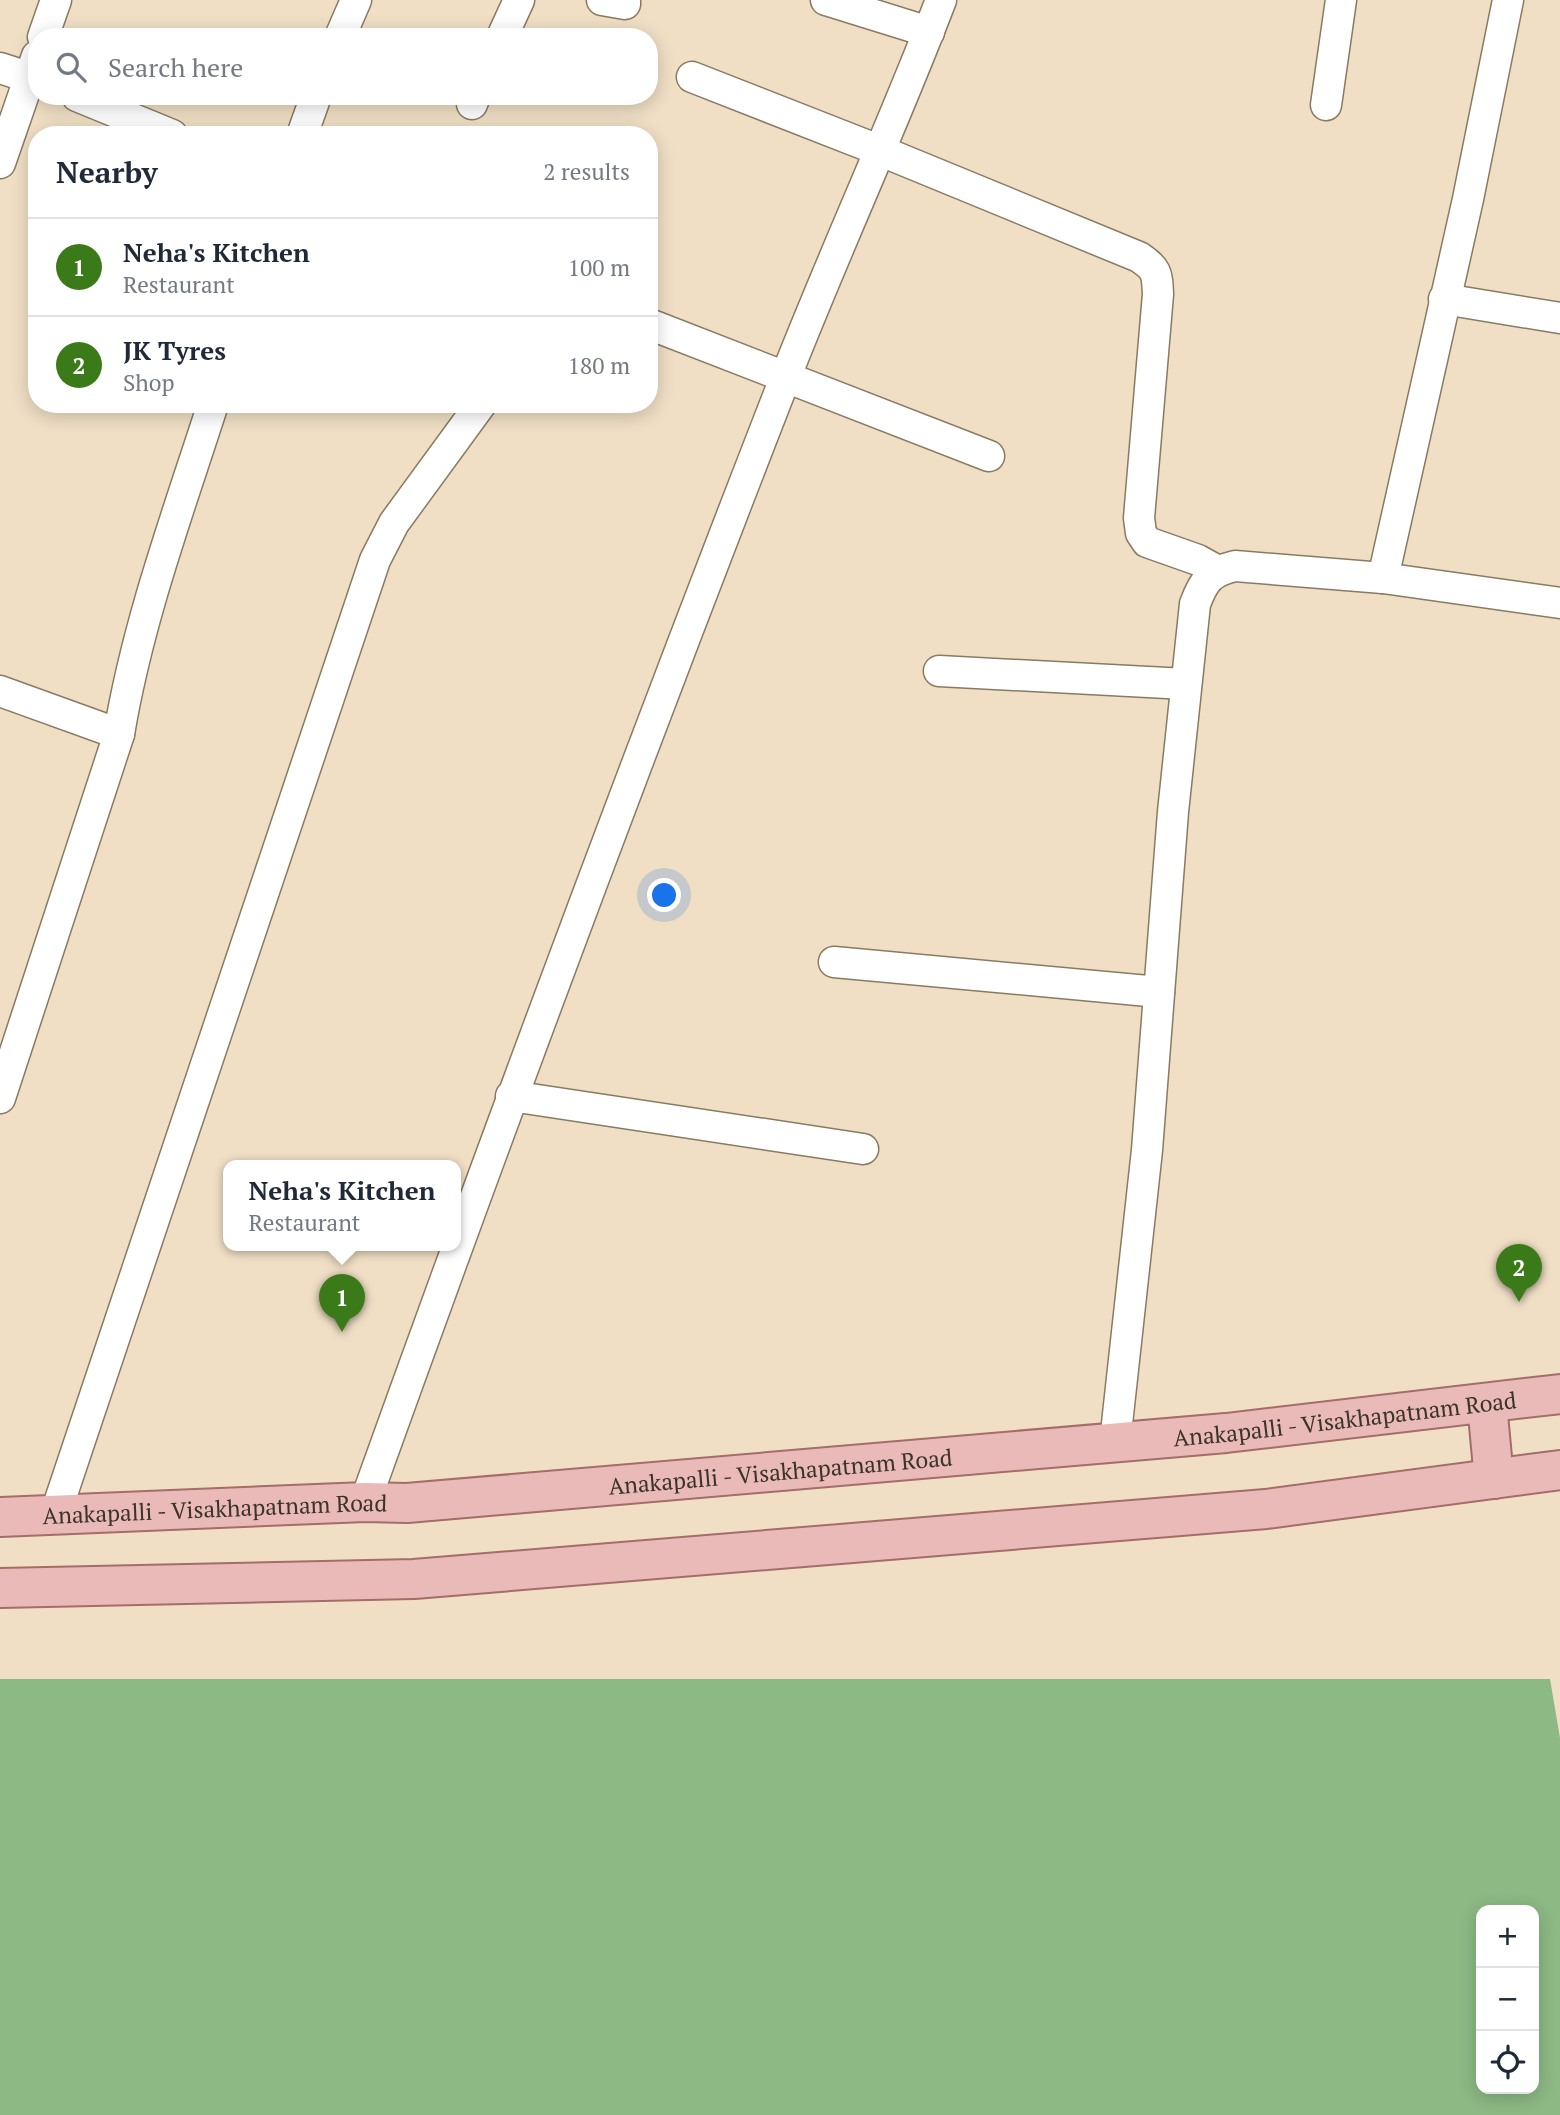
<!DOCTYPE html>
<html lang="en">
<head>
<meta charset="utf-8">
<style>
	body { margin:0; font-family:"PT Serif",serif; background:#f2f2f3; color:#1f2937 }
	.controls { position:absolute; right:21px; bottom:21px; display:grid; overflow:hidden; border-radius:14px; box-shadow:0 4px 18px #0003 }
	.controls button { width:63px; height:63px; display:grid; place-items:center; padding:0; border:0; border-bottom:2px solid #e0e1e3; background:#fff; color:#1f2937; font:35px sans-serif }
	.you { position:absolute; left:665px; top:896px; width:24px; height:24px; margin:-18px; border:5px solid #fff; border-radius:50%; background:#1a73e8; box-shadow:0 0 0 10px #1a73e833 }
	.badge { display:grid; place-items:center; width:46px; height:46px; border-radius:50%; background:#3a7a18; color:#fff; font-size:23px; font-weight:700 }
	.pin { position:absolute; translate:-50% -58px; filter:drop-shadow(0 2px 4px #0008) }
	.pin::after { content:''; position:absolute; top:37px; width:24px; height:21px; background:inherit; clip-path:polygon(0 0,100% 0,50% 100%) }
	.popup { position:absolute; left:223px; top:1160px; width:238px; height:91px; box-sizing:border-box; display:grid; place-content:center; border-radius:14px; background:#fff; filter:drop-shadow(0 2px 5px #0005); font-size:23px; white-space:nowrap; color:#747a83 }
	.popup b { font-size:26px; color:#1f2937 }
	.popup::after { content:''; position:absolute; left:50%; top:100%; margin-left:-14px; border:14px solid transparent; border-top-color:#fff }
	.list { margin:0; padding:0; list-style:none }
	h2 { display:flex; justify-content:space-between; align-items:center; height:91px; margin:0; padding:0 28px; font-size:30px }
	h2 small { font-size:23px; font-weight:400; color:#747a83 }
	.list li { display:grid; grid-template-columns:46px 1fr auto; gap:21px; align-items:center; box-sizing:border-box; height:98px; padding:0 28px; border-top:2px solid #e0e1e3 }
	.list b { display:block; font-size:26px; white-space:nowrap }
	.list p { margin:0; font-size:23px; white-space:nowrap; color:#747a83 }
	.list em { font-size:23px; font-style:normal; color:#747a83 }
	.icon { flex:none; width:38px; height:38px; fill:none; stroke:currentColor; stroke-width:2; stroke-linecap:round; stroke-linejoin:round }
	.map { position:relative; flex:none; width:1560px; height:2115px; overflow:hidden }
	.search { position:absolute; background:#fff; box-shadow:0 4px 18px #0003; left:28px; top:28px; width:630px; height:77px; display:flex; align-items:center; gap:18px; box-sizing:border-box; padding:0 24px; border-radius:28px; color:#747a83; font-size:26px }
	.panel { position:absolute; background:#fff; box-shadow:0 4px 18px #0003; left:28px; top:126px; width:630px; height:287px; border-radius:28px }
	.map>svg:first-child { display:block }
	.forest { fill:#8db985; fill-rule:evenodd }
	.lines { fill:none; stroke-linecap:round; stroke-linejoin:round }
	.street-casing { stroke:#897a62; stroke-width:33 }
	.primary-casing { stroke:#a46d68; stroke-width:42 }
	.street { stroke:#fff; stroke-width:30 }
	.primary { stroke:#eabab9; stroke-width:38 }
	.labels { text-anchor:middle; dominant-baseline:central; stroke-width:7; stroke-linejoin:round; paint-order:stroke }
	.street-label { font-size:23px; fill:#3b342a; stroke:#feecd2 }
</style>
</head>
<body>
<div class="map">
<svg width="1560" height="2115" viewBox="0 0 1560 2115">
	<rect width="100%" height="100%" fill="#f0dfc5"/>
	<!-- forest -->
	<path class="forest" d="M0 1679H1550L1560 1738V2115H0ZM1481 1910H1534V2089H1481Z"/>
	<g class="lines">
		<!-- street casing -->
		<g class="street-casing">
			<g id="street">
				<polyline points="602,0 625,4 625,0"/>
				<polyline points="826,0 929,32"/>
				<polyline points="1508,0 1468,199 1383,578 1560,603"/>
				<polyline points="43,37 56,0"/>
				<polyline points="340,37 356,0"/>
				<polyline points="502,37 519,0"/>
				<polyline points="0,68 37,80"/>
				<path d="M692 77 881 151 1139 257C1157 269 1157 273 1158 294L1139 518 1141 533 1147 542 1198 560 1216 570"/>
				<polyline points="77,96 172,135"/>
				<polyline points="472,104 475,96"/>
				<polyline points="1326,105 1341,0"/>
				<polyline points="302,135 316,96"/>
				<polyline points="0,163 37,56"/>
				<polyline points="1444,299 1560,318"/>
				<polyline points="649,324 989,456"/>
				<polyline points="939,671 1186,684"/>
				<polyline points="0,691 119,734"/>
				<polyline points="834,962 1159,992"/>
				<polyline points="511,1096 863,1149"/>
				<path d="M0 1098 119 734C138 620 178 513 213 404"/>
				<path d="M1115 1442 1147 1150 1173 812 1195 604C1204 580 1210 572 1235 566L1383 578"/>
				<path d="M365 1502C500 1126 639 753 784 381 834 253 892 128 941 0"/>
				<polyline points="55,1515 375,560 394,523 481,404"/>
			</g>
		</g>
		<!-- primary casing -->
		<g class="primary-casing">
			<g id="primary">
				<polyline points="1487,1404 1494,1479"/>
				<path id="s1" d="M0 1517 365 1502 407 1503 1226 1433 1560 1394"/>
				<polyline points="0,1588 414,1579 1266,1509 1560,1470"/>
			</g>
		</g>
		<!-- street -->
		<use href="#street" class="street"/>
		<!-- primary -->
		<use href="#primary" class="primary"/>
	</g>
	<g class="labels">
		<!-- street labels -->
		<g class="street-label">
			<text stroke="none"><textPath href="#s1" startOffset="1349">Anakapalli - Visakhapatnam Road</textPath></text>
			<text stroke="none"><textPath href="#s1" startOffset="782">Anakapalli - Visakhapatnam Road</textPath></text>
			<text stroke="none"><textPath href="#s1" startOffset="215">Anakapalli - Visakhapatnam Road</textPath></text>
		</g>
	</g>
</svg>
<div class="controls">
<button>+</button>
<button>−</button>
<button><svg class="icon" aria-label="locate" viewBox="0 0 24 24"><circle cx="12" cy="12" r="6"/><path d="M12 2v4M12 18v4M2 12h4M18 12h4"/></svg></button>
</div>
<div class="you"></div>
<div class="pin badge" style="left:342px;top:1332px">1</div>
<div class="popup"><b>Neha's Kitchen</b>Restaurant</div>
<div class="pin badge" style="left:1519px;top:1302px">2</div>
<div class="search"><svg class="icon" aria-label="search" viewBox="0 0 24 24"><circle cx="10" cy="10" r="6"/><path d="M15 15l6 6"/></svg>Search here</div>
<section class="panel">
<h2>Nearby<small>2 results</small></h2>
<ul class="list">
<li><span class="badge">1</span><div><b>Neha's Kitchen</b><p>Restaurant</p></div><em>100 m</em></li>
<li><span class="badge">2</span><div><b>JK Tyres</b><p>Shop</p></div><em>180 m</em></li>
</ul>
</section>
</div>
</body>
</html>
